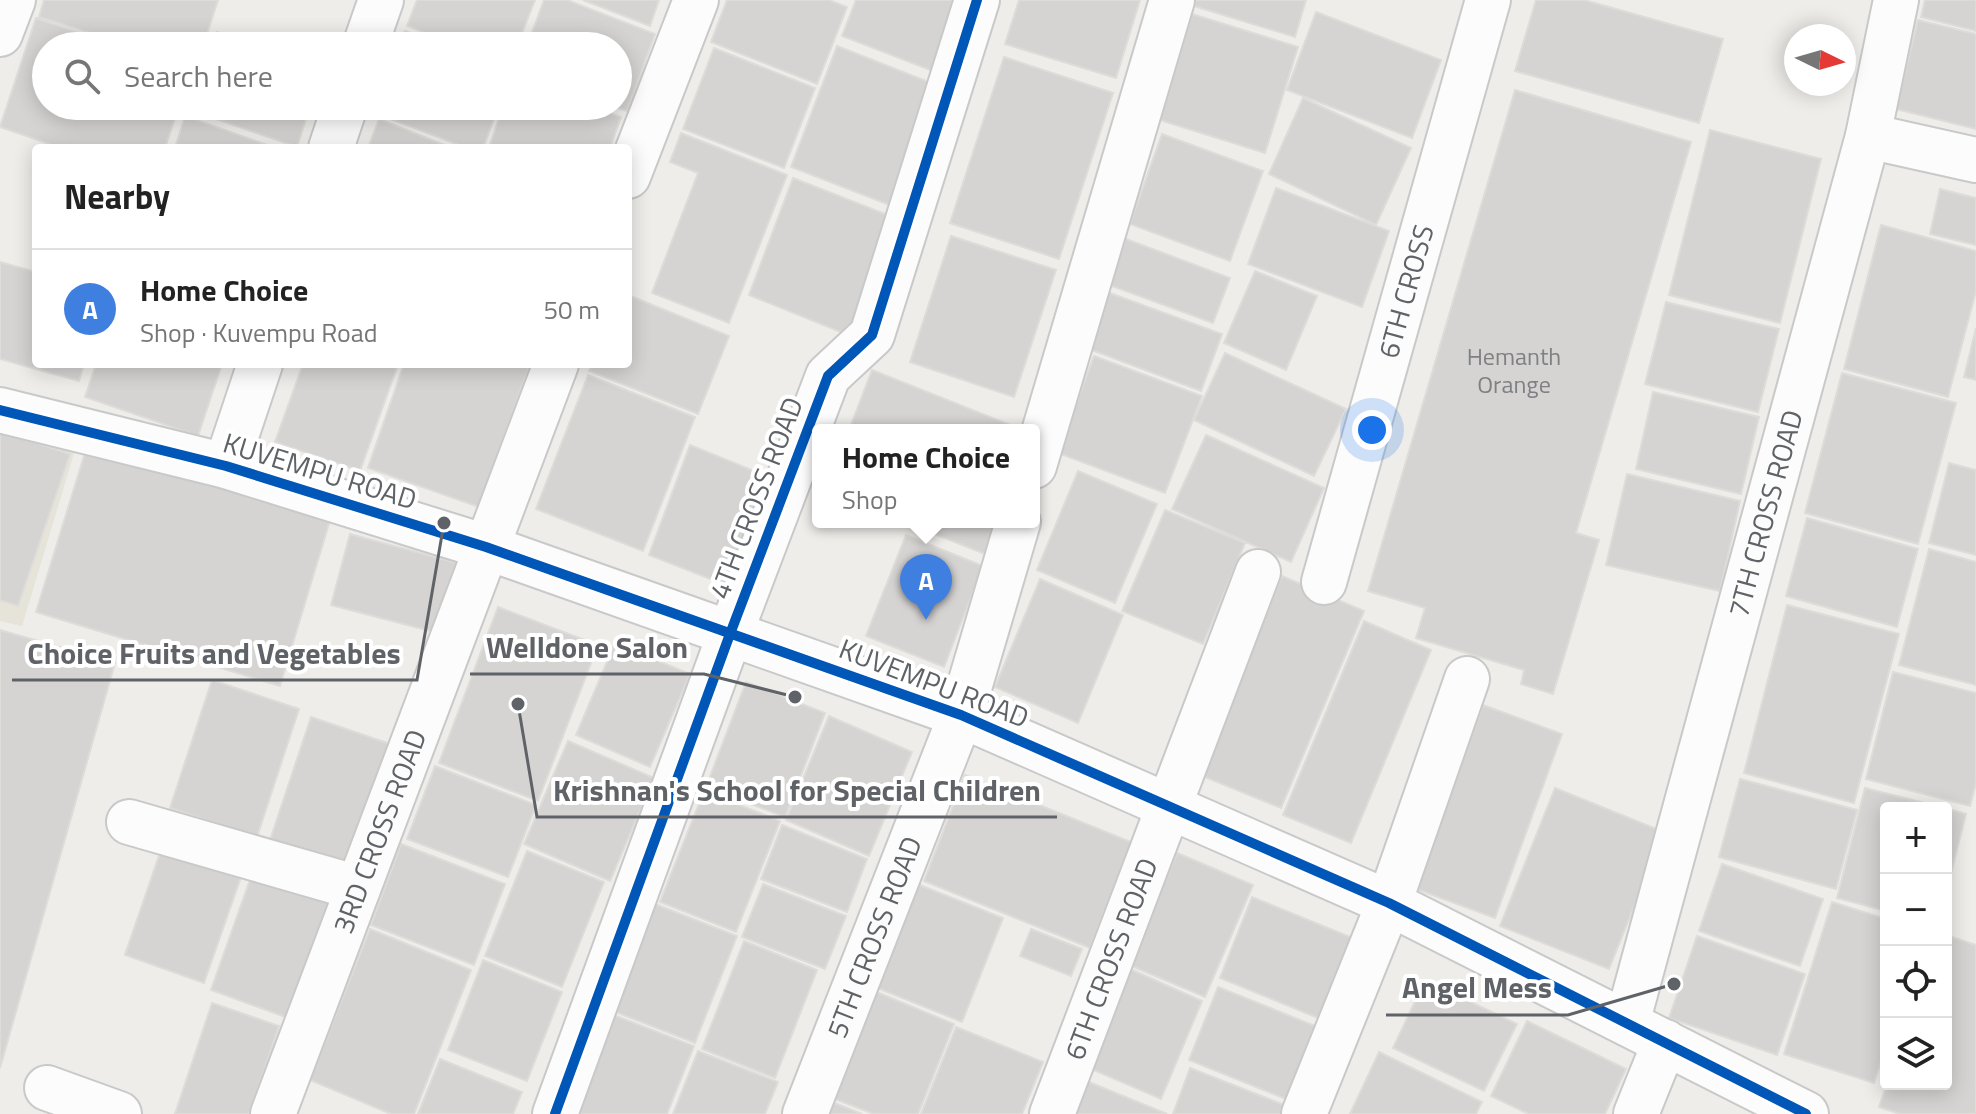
<!DOCTYPE html>
<meta charset="utf-8">
<style>
:root{--surface:#fff;--page:#f6f6f6;--text:#222;--muted:#767676;--line:#e0e0e0;--accent:#b45309}
body{margin:0;font-family:"Titillium Web",sans-serif;background:var(--page);color:var(--text)}
.controls{position:absolute;right:24px;bottom:24px;display:grid;overflow:hidden;border-radius:8px;box-shadow:0 4px 20px #0003}
.controls button{width:72px;height:72px;display:grid;place-items:center;padding:0;border:0;border-bottom:2px solid var(--line);background:var(--surface);color:var(--text);font:40px sans-serif}
.compass{position:absolute;left:1784px;top:24px;width:72px;height:72px;border-radius:50%;background:var(--surface);box-shadow:0 4px 20px #0003;rotate:95deg}
.you{position:absolute;left:1372px;top:430px;width:28px;height:28px;margin:-20px;border:6px solid #fff;border-radius:50%;background:#1a73e8;box-shadow:0 0 0 12px #1a73e833}
.badge{display:grid;place-items:center;width:52px;height:52px;border-radius:50%;background:var(--accent);color:#fff;font-size:26px;font-weight:700}
.pin{position:absolute;translate:-50% -66px;filter:drop-shadow(0 2px 4px #0008)}
.pin::after{content:'';position:absolute;top:42px;width:28px;height:24px;background:inherit;clip-path:polygon(0 0,100% 0,50% 100%)}
.popup{position:absolute;left:812px;top:424px;width:228px;height:104px;box-sizing:border-box;display:grid;place-content:center;border-radius:8px;background:var(--surface);filter:drop-shadow(0 2px 6px #0005);font-size:26px;white-space:nowrap;color:var(--muted)}
.popup b{font-size:30px;color:var(--text)}
.popup::after{content:'';position:absolute;left:50%;top:100%;margin-left:-16px;border:16px solid transparent;border-top-color:var(--surface)}
.list{margin:0;padding:0;list-style:none}
h2{display:flex;justify-content:space-between;align-items:center;height:104px;margin:0;padding:0 32px;font-size:34px}
h2 small{font-size:26px;font-weight:400;color:var(--muted)}
.list li{display:grid;grid-template-columns:52px 1fr auto;gap:24px;align-items:center;box-sizing:border-box;height:120px;padding:0 32px;border-top:2px solid var(--line)}
.list b{display:block;font-size:30px;white-space:nowrap}
.list p{margin:0;font-size:26px;white-space:nowrap;color:var(--muted)}
.list em{font-size:26px;font-style:normal;color:var(--muted)}
.icon{flex:none;width:44px;height:44px;fill:none;stroke:currentColor;stroke-width:2;stroke-linecap:round;stroke-linejoin:round}
.map{position:relative;flex:none;width:1976px;height:1114px;overflow:hidden}
.search{position:absolute;background:var(--surface);box-shadow:0 4px 20px #0003;left:32px;top:32px;width:600px;height:88px;display:flex;align-items:center;gap:20px;box-sizing:border-box;padding:0 28px;border-radius:44px;color:var(--muted);font-size:30px}
.panel{position:absolute;background:var(--surface);box-shadow:0 4px 20px #0003;left:32px;top:144px;width:600px;height:224px;border-radius:8px}
.map>svg:first-child{display:block}
.commercial{fill:#e6e3d9}
.building{fill:#d5d4d3;stroke:#dedcd9;stroke-width:2}
.lines{fill:none;stroke-linecap:round;stroke-linejoin:round}
.minor-casing{stroke:#c9c9c9;stroke-width:48}
.minor{stroke:#fcfcfc;stroke-width:44}
.cycleway-casing{stroke:#fff;stroke-width:15}
.cycleway{stroke:#0057b8;stroke-width:10}
.labels{text-anchor:middle;stroke-width:8;stroke-linejoin:round;paint-order:stroke}
.number-label{font-size:24px;fill:#7e8083}
.street-label{font-size:28px;fill:#5f6367;stroke:#fff}
.leader{fill:none;stroke:#5f6367;stroke-width:3}
.callout-dot{fill:#5f6367;stroke:#fff;stroke-width:3}
.callout-label{font-size:30px;text-anchor:middle;font-weight:bold;fill:#5f6367;stroke:#fff;stroke-width:8;stroke-linejoin:round;paint-order:stroke}
</style>
<div class="map">
<svg width="1976" height="1114" viewBox="0 0 1976 1114">
<rect width="100%" height="100%" fill="#eeedea"/>
<path class="commercial" d="M0 418 79 437 22 626 0 621Z"/>
<path class="building" d="M44 0H218L203 46H132L39 17Z
M417 0H535L517 46H460L407 26Z
M544 0H567L655 34 627 111 612 106H618V46H527Z
M583 0H659L650 26Z
M727 0H829L847 7 817 84 711 42Z
M856 0H967L938 73 842 36Z
M1019 0H1140L1116 78 1005 44Z
M1196 0H1306L1295 37 1194 6Z
M1536 0H1584L1723 39 1699 123 1515 71Z
M1925 0H1976V31L1921 17Z
M1316 12 1441 60 1412 138 1287 90Z
M1192 14 1298 47 1265 153 1160 120Z
M36 18 118 46H46V106H179L165 148H61L0 127Z
M1918 20 1976 34V129L1896 109Z
M405 31 443 46H399Z
M217 32 257 46H213Z
M837 46 939 86 892 206 791 167Z
M714 48 815 88 784 168 683 129Z
M1004 57 1113 93 1059 259 950 223Z
M1515 90 1691 142 1576 533 1599 540 1553 694 1521 684 1524 670 1416 638 1425 608 1368 591Z
M1303 98 1411 148 1376 225 1269 174Z
M192 106H310L297 147 190 110Z
M376 106H499L483 148H467L374 113Z
M503 106H590L621 117 610 148H489Z
M185 116 276 148H175Z
M379 119 452 148H368Z
M1710 130 1821 159 1780 323 1669 295Z
M681 133 787 175 729 323 652 293 698 173 670 162Z
M1162 134 1263 171 1230 261 1130 224Z
M793 178 893 217 848 335 749 295Z
M1276 188 1389 231 1362 307 1248 264Z
M1940 189 1976 198V245L1930 234Z
M1881 225 1976 251V291L1948 397 1844 369Z
M951 236 1056 270 1014 397 910 362Z
M1126 239 1230 278 1213 323 1109 285Z
M0 262 36 272V364H84L79 381 0 359Z
M1255 271 1317 296 1286 370 1224 343Z
M1107 292 1222 334 1201 391 1086 348Z
M628 295 729 336 698 414 589 371 592 364H628Z
M1666 302 1779 329 1758 412 1645 384Z
M1976 328V380L1964 377Z
M1225 353 1346 409 1314 476 1194 420Z
M1094 356 1202 396 1165 493 1058 453Z
M96 364H222L198 436 85 397Z
M303 364H398L360 471 275 442Z
M404 364H530L479 507 368 468Z
M872 370 1023 430H849Z
M1842 373 1956 403 1918 544 1805 513Z
M588 375 695 417 643 551 536 509Z
M1653 392 1759 417 1741 494 1636 469Z
M0 431 70 454 18 606 0 600Z
M1206 435 1324 488 1291 562 1172 509Z
M88 443 331 517 280 686 36 612Z
M690 445 769 477 728 586 649 555Z
M1949 463 1976 470V555L1929 543Z
M1078 471 1157 504 1115 603 1037 570Z
M1627 474 1740 501 1720 591 1606 565Z
M1165 510 1245 543 1203 644 1122 611Z
M1807 518 1918 549 1897 627 1786 596Z
M904 522H1003L990 556Z
M350 534 457 563 438 633 331 605Z
M906 535 983 566 944 667 866 636Z
M1929 549 1976 562V685L1899 665Z
M1282 576 1364 611 1281 808 1200 775Z
M1040 579 1123 615 1078 723 995 687Z
M1787 605 1899 634 1854 803 1744 773Z
M498 607 598 645 538 801 439 763Z
M1364 621 1431 650 1351 843 1283 815Z
M0 630 115 663 0 1068Z
M615 643 690 674 650 767 576 735Z
M1893 672 1976 693V783L1970 806 1866 779Z
M212 680 299 709 257 837 170 808Z
M746 682 825 713 785 817 706 787Z
M1483 705 1562 734 1495 918 1416 889Z
M829 716 912 752 869 856 786 820Z
M311 717 393 745 352 868 270 840Z
M568 741 654 778 610 881 524 844Z
M435 766 536 805 508 877 407 839Z
M965 775 1131 842 1090 948 924 881Z
M1740 779 1857 810 1836 889 1719 857Z
M1555 788 1664 832 1609 969 1500 926Z
M1865 788 1944 808H1886V911L1837 898Z
M704 791 780 821 736 932 660 902Z
M1946 808 1966 814 1946 893Z
M782 825 867 859 847 912 761 879Z
M401 844 505 884 474 965 371 925Z
M162 847 242 874 204 983 125 955Z
M527 851 604 882 562 987 485 956Z
M1177 853 1253 885 1205 997 1129 965Z
M1722 864 1823 899 1800 966 1699 931Z
M252 874 330 903 288 1018 211 990Z
M763 884 846 916 825 969 742 937Z
M917 884 1003 918 962 1022 875 987Z
M1252 897 1360 941 1328 1022 1220 978Z
M1832 902 1886 919V1045L1874 1083 1784 1054Z
M655 904 737 936 695 1043 613 1011Z
M370 929 471 970 414 1114H391L310 1080Z
M1031 929 1082 949 1071 976 1020 956Z
M1946 935 1976 945V1114H1900L1879 1107 1887 1084H1946Z
M1697 936 1805 974 1777 1055 1669 1018Z
M744 941 817 970 775 1078 702 1049Z
M483 960 562 992 527 1081 448 1050Z
M1130 969 1202 1001 1161 1099 1089 1068Z
M1425 980 1517 1024 1484 1091 1393 1048Z
M1218 987 1325 1030 1296 1103 1189 1060Z
M874 991 954 1024 918 1114H874L832 1098Z
M212 1003 279 1026 249 1114H175Z
M611 1014 694 1046 667 1114H583L572 1110Z
M1527 1021 1626 1069 1605 1114H1529L1491 1096Z
M956 1027 1043 1062 1022 1114H921Z
M698 1051 778 1082 765 1114H673Z
M1379 1052 1482 1102 1476 1114H1350Z
M440 1059 522 1092 513 1114H418Z
M1190 1068 1292 1108 1290 1114H1173Z
M1084 1080 1167 1114H1070Z
M832 1102 862 1114H827Z"/>
<g class="lines">
<g class="minor-casing">
<g id="minor">
<path d="M0 34 13 0"/>
<path d="M365 46 381 0"/>
<path d="M1868 136 1976 160"/>
<path d="M331 148 345 106"/>
<path d="M628 176 696 0"/>
<path d="M0 410 226 466 486 547 961 715 1389 903 1806 1114"/>
<path d="M226 466 260 364"/>
<path d="M1034 466 1172 0"/>
<path id="s1" d="M1324 582 1488 0"/>
<path d="M129 822 358 888"/>
<path id="s2" d="M1627 1023 1868 136 1896 0"/>
<path d="M47 1088 119 1114"/>
<path id="s3" d="M273 1114 556 364"/>
<path d="M555 1114 730 634 828 376 872 335 977 0"/>
<path id="s4" d="M805 1114 961 715 1018 522"/>
<path id="s5" d="M1052 1114 1258 572"/>
<path d="M1304 1114 1389 903 1467 679"/>
<path d="M1636 1114 1665 1042"/>
</g>
</g>
<use href="#minor" class="minor"/>
<g class="cycleway-casing">
<path id="cycleway" d="M0 410 226 466 486 547 961 715 1389 903 1806 1114
M555 1114 730 634 828 376 872 335 977 0"/>
</g>
<use href="#cycleway" class="cycleway"/>
</g>
<g class="labels">
<g class="number-label">
<text x="1514" y="365">Hemanth<tspan x="1514" dy="28">Orange</tspan></text>
</g>
<g class="street-label">
<text dy="10" stroke="none"><textPath href="#s1" startOffset="302">6TH CROSS</textPath></text>
<text transform="translate(320 471) rotate(17)" y="10">KUVEMPU ROAD</text>
<text transform="translate(756 498) rotate(-69)" y="10">4TH CROSS ROAD</text>
<text dy="10" stroke="none"><textPath href="#s2" startOffset="528">7TH CROSS ROAD</textPath></text>
<text transform="translate(934 683) rotate(21)" y="10">KUVEMPU ROAD</text>
<text dy="10" stroke="none"><textPath href="#s3" startOffset="302">3RD CROSS ROAD</textPath></text>
<text dy="10" stroke="none"><textPath href="#s4" startOffset="190">5TH CROSS ROAD</textPath></text>
<text dy="10" stroke="none"><textPath href="#s5" startOffset="166">6TH CROSS ROAD</textPath></text>
</g>
</g>
<path class="leader" d="M795 697L704 674H470M444 523L417 680H12M518 704L537 817H1057M1674 984L1568 1015H1386"/>
<g class="callout-dot">
<circle cx="795" cy="697" r="8"/>
<circle cx="444" cy="523" r="8"/>
<circle cx="518" cy="704" r="8"/>
<circle cx="1674" cy="984" r="8"/>
</g>
<g class="callout-label">
<text x="587" y="658">Welldone Salon</text>
<text x="214" y="664">Choice Fruits and Vegetables</text>
<text x="797" y="801">Krishnan's School for Special Children</text>
<text x="1477" y="998">Angel Mess</text>
</g>
</svg>
<div class="controls">
<button>+</button>
<button>−</button>
<button><svg class="icon" aria-label="locate" viewBox="0 0 24 24"><circle cx="12" cy="12" r="6"/><path d="M12 2v4M12 18v4M2 12h4M18 12h4"/></svg></button>
<button><svg class="icon" aria-label="layers" viewBox="0 0 24 24"><path d="M12 4l9 5-9 5-9-5zM3 14l9 5 9-5"/></svg></button>
</div>
<svg class="compass" viewBox="-18 -18 36 36"><path d="M0-13l5 13h-10z" fill="#e53935"/><path d="M0 13l5-13h-10z" fill="#767676"/></svg>
<div class="you"></div>
<div class="pin badge" style="left:926px;top:620px;background:#3f7fe0">A</div>
<div class="popup"><b>Home Choice</b>Shop</div>
<div class="search"><svg class="icon" aria-label="search" viewBox="0 0 24 24"><circle cx="10" cy="10" r="6"/><path d="M15 15l6 6"/></svg>Search here</div>
<section class="panel">
<h2>Nearby<small></small></h2>
<ul class="list">
<li><span class="badge" style="background:#3f7fe0">A</span><div><b>Home Choice</b><p>Shop · Kuvempu Road</p></div><em>50 m</em></li>
</ul>
</section>
</div>
